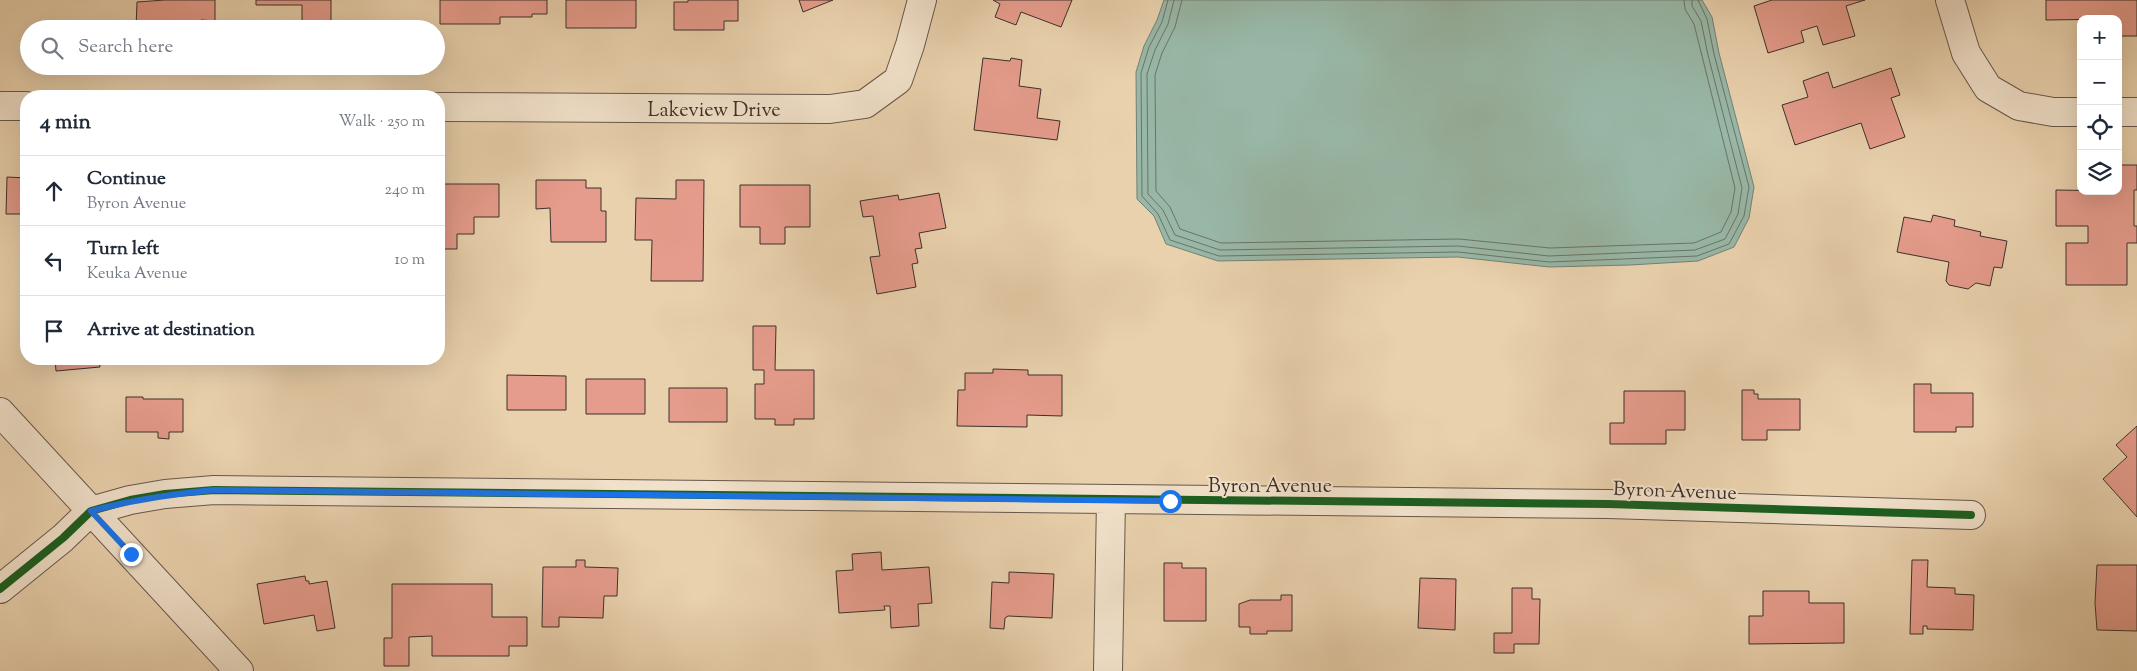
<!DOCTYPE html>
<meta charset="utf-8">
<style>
:root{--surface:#fff;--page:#f2f2f3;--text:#1f2937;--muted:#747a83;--line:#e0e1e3}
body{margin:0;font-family:"Sorts Mill Goudy",serif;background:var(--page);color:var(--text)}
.controls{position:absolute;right:15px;top:15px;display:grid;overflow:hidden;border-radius:10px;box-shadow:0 5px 20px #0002}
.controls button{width:45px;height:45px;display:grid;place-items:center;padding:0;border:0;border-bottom:1px solid var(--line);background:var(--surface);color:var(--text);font:25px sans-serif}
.stop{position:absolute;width:15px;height:15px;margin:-11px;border:4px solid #1a73e8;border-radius:50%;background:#fff}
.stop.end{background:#1a73e8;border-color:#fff;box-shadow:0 1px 5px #0008}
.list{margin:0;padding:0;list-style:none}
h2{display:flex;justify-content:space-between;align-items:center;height:65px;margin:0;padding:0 20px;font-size:21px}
h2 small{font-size:16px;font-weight:400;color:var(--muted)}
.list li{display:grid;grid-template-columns:32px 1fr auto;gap:15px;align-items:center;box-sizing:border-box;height:70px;padding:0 20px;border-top:1px solid var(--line)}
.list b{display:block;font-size:19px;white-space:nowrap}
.list p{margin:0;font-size:16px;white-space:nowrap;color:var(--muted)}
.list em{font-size:16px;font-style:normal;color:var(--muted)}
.icon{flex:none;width:28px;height:28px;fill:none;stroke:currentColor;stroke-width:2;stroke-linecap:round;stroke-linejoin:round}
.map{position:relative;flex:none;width:2137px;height:671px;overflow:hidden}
.search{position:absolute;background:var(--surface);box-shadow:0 5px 20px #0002;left:20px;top:20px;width:425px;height:55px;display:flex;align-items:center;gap:12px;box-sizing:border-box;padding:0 18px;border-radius:28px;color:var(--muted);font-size:19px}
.panel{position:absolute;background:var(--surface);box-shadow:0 5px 20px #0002;left:20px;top:90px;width:425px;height:275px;border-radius:20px}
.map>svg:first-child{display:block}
.water{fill:#98b7a6;stroke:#738175}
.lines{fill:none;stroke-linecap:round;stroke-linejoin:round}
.shore{stroke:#6a7468;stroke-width:1}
.building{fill:#e69c8c;stroke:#3c302b}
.minor-casing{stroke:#67584c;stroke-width:30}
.minor{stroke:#f1e1ca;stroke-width:28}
.cycleway-casing{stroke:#f1e1ca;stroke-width:11}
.cycleway{stroke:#1b5e20;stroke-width:8}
.route{stroke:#1a73e8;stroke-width:6}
.labels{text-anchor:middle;stroke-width:4;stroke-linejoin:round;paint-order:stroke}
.street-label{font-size:20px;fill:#3c302b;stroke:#f1e1ca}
</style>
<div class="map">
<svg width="2137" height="671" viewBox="0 0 2137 671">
<rect width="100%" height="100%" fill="#e9d1ad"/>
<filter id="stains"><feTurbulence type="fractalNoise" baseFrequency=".004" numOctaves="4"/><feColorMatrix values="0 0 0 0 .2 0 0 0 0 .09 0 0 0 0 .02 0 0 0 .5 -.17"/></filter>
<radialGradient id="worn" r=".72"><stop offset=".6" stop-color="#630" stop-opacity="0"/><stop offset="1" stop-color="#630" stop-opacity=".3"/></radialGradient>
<path class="water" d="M1164 0H1702L1712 17 1719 53 1754 187 1749 218 1734 247 1698 261 1630 265 1549 267 1458 257 1218 261 1166 244 1154 216 1137 199 1136 72 1144 46 1157 20Z"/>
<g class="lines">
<path class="shore" d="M1168 0 1162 22 1149 47 1141 73 1142 196 1158 214 1170 240 1219 256 1458 252 1549 262 1697 256 1729 244 1744 216 1749 187 1714 54 1707 19 1698 0
M1174 0 1168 24 1155 50 1147 74 1148 194 1163 210 1175 235 1220 250 1458 246 1549 256 1695 250 1725 239 1738 214 1742 188 1708 55 1701 21 1692 6V0
M1182 0 1175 27 1162 53 1155 75 1156 191 1170 207 1180 229 1221 243 1459 239 1550 248 1694 243 1721 232 1731 212 1735 188 1694 24 1685 9 1684 0"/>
</g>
<path class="building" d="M165 0H215V21L201 20V29L136 28 137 2Z
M256 0H331V29H302V5H256Z
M440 0H547V14H532V17H500V24H440Z
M566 0H636V28H566Z
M688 0H738V21H724V30H674V2H688Z
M799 0H833L803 12Z
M993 0H1072L1061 27 1021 12 1016 25 995 17 1000 4Z
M1772 0H1865L1846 6 1855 36 1823 45 1817 26 1801 31 1804 42 1768 53 1754 6Z
M2046 0H2137V36H2118V19L2046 20Z
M983 58 1010 61 1011 58 1022 60 1019 86 1041 89 1037 118 1060 121 1057 140 974 130Z
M1891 68 1900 95 1891 98 1905 137 1870 149 1861 123 1795 145 1782 105 1808 97 1803 81 1828 72 1833 88Z
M2118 165H2137V190H2134V226H2137V243H2127V285H2066V243H2088V226H2056V190L2118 191Z
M7 177 26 178V214H6Z
M536 180H586V188H601V211H606V242H551L550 208 536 209Z
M676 180H704L703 281H651L652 240H635L636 198 676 199Z
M439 184H499V217H474V234H457V249H443V217H439Z
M740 185H810V227H785V244H760V227H740Z
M939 193 946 228 919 233 922 248 915 249 918 263 912 264 916 287 877 294 870 257 880 256 873 216 863 217 860 201 898 195 899 200Z
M1933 215 1955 220 1954 226 1981 232 1980 236 2007 241 2002 268 1994 267 1990 286 1976 283 1968 289 1949 285 1946 281 1949 262 1897 252 1904 217 1931 222Z
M753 326H776L775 370H814V419H794V425H775V419H755V384H764V370H753Z
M55 359H99L100 367 56 371Z
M993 369 1028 370V375H1062V416L1027 415V427L957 426 958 390H965V373H993Z
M507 375 566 376V410H507Z
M586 379H645V414H586Z
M1914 384H1931V393H1973V427H1956V432H1914Z
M669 388H727V422H669Z
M1742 390H1754V394H1758V399H1800V430H1767V440H1742Z
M1624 391H1685V430H1666V444H1610V423H1624Z
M126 397H143V399H183V432H169V439L158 438V432H126Z
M2137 426V517L2103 479 2127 457 2116 445Z
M881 552 882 570 929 567 932 603 918 604 919 626 891 628 890 606H884L885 610 839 613 836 571 853 570 852 554Z
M576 560H585V567L618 568 617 596H604L603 618 559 617V627H542L543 567H576Z
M1912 560H1928L1927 587 1955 588V594L1974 595 1973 630 1927 629V626H1923V634H1910Z
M1164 563H1182V568H1206V621H1164Z
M2097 565H2137V631L2097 630 2095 603Z
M1009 572 1054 574 1052 618 1008 616 1005 618 1004 629 990 628 992 582 1009 583Z
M305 576 306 581H309V584L327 581 335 628 317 631 314 615 264 624 257 584Z
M1420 578 1456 579 1455 630 1418 628Z
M392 584H492V617H527V646H509V656H432V636L409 637V666H384V638H392Z
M1512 588H1532V599H1540L1539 644H1514V653H1494V633H1512Z
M1763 591H1809V603H1844V643L1749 644V616H1763Z
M1281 595H1292V631H1267V634H1250V627H1239V604L1250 600H1281Z"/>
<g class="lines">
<g class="minor-casing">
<path id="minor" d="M1950 0 1966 53 1988 88 2019 106 2053 112H2081
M0 106H26
M439 107 830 109 865 104 898 80 910 45 922 0
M2118 112H2137
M0 412 239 671
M0 589 63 538 91 511 130 500 165 494 214 490 1608 504 1971 515
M1108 671 1111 500"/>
</g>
<use href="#minor" class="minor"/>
<g class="cycleway-casing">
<path id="cycleway" d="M0 589 63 538 91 511 130 500 165 494 214 490 1608 504 1971 515"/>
</g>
<use href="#cycleway" class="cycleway"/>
</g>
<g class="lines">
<path class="route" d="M131 554 91 511C132 500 172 494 214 490L1170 501"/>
</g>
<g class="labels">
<g class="street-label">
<text x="714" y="116">Lakeview Drive</text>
<text x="1270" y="492">Byron Avenue</text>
<text transform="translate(1675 490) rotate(2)" y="7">Byron Avenue</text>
</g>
</g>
<rect width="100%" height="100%" filter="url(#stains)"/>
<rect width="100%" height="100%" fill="url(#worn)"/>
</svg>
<div class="controls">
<button>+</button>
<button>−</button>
<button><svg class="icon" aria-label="locate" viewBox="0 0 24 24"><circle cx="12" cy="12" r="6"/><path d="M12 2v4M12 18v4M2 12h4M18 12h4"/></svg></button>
<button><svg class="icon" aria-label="layers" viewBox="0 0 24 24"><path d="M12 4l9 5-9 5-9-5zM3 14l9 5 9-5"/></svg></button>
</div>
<div class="stop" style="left:1170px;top:501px"></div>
<div class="stop end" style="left:131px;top:554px"></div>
<div class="search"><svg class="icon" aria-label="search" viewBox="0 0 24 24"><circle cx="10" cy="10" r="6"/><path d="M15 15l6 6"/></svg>Search here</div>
<section class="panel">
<h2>4 min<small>Walk · 250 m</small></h2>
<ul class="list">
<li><svg class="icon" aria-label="ahead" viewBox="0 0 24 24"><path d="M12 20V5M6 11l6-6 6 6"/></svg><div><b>Continue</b><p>Byron Avenue</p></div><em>240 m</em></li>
<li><svg class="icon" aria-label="left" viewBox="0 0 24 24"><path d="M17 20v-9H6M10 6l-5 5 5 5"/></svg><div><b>Turn left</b><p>Keuka Avenue</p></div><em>10 m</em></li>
<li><svg class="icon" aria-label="arrive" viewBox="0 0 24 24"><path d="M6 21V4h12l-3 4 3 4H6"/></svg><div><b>Arrive at destination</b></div></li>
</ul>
</section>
</div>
